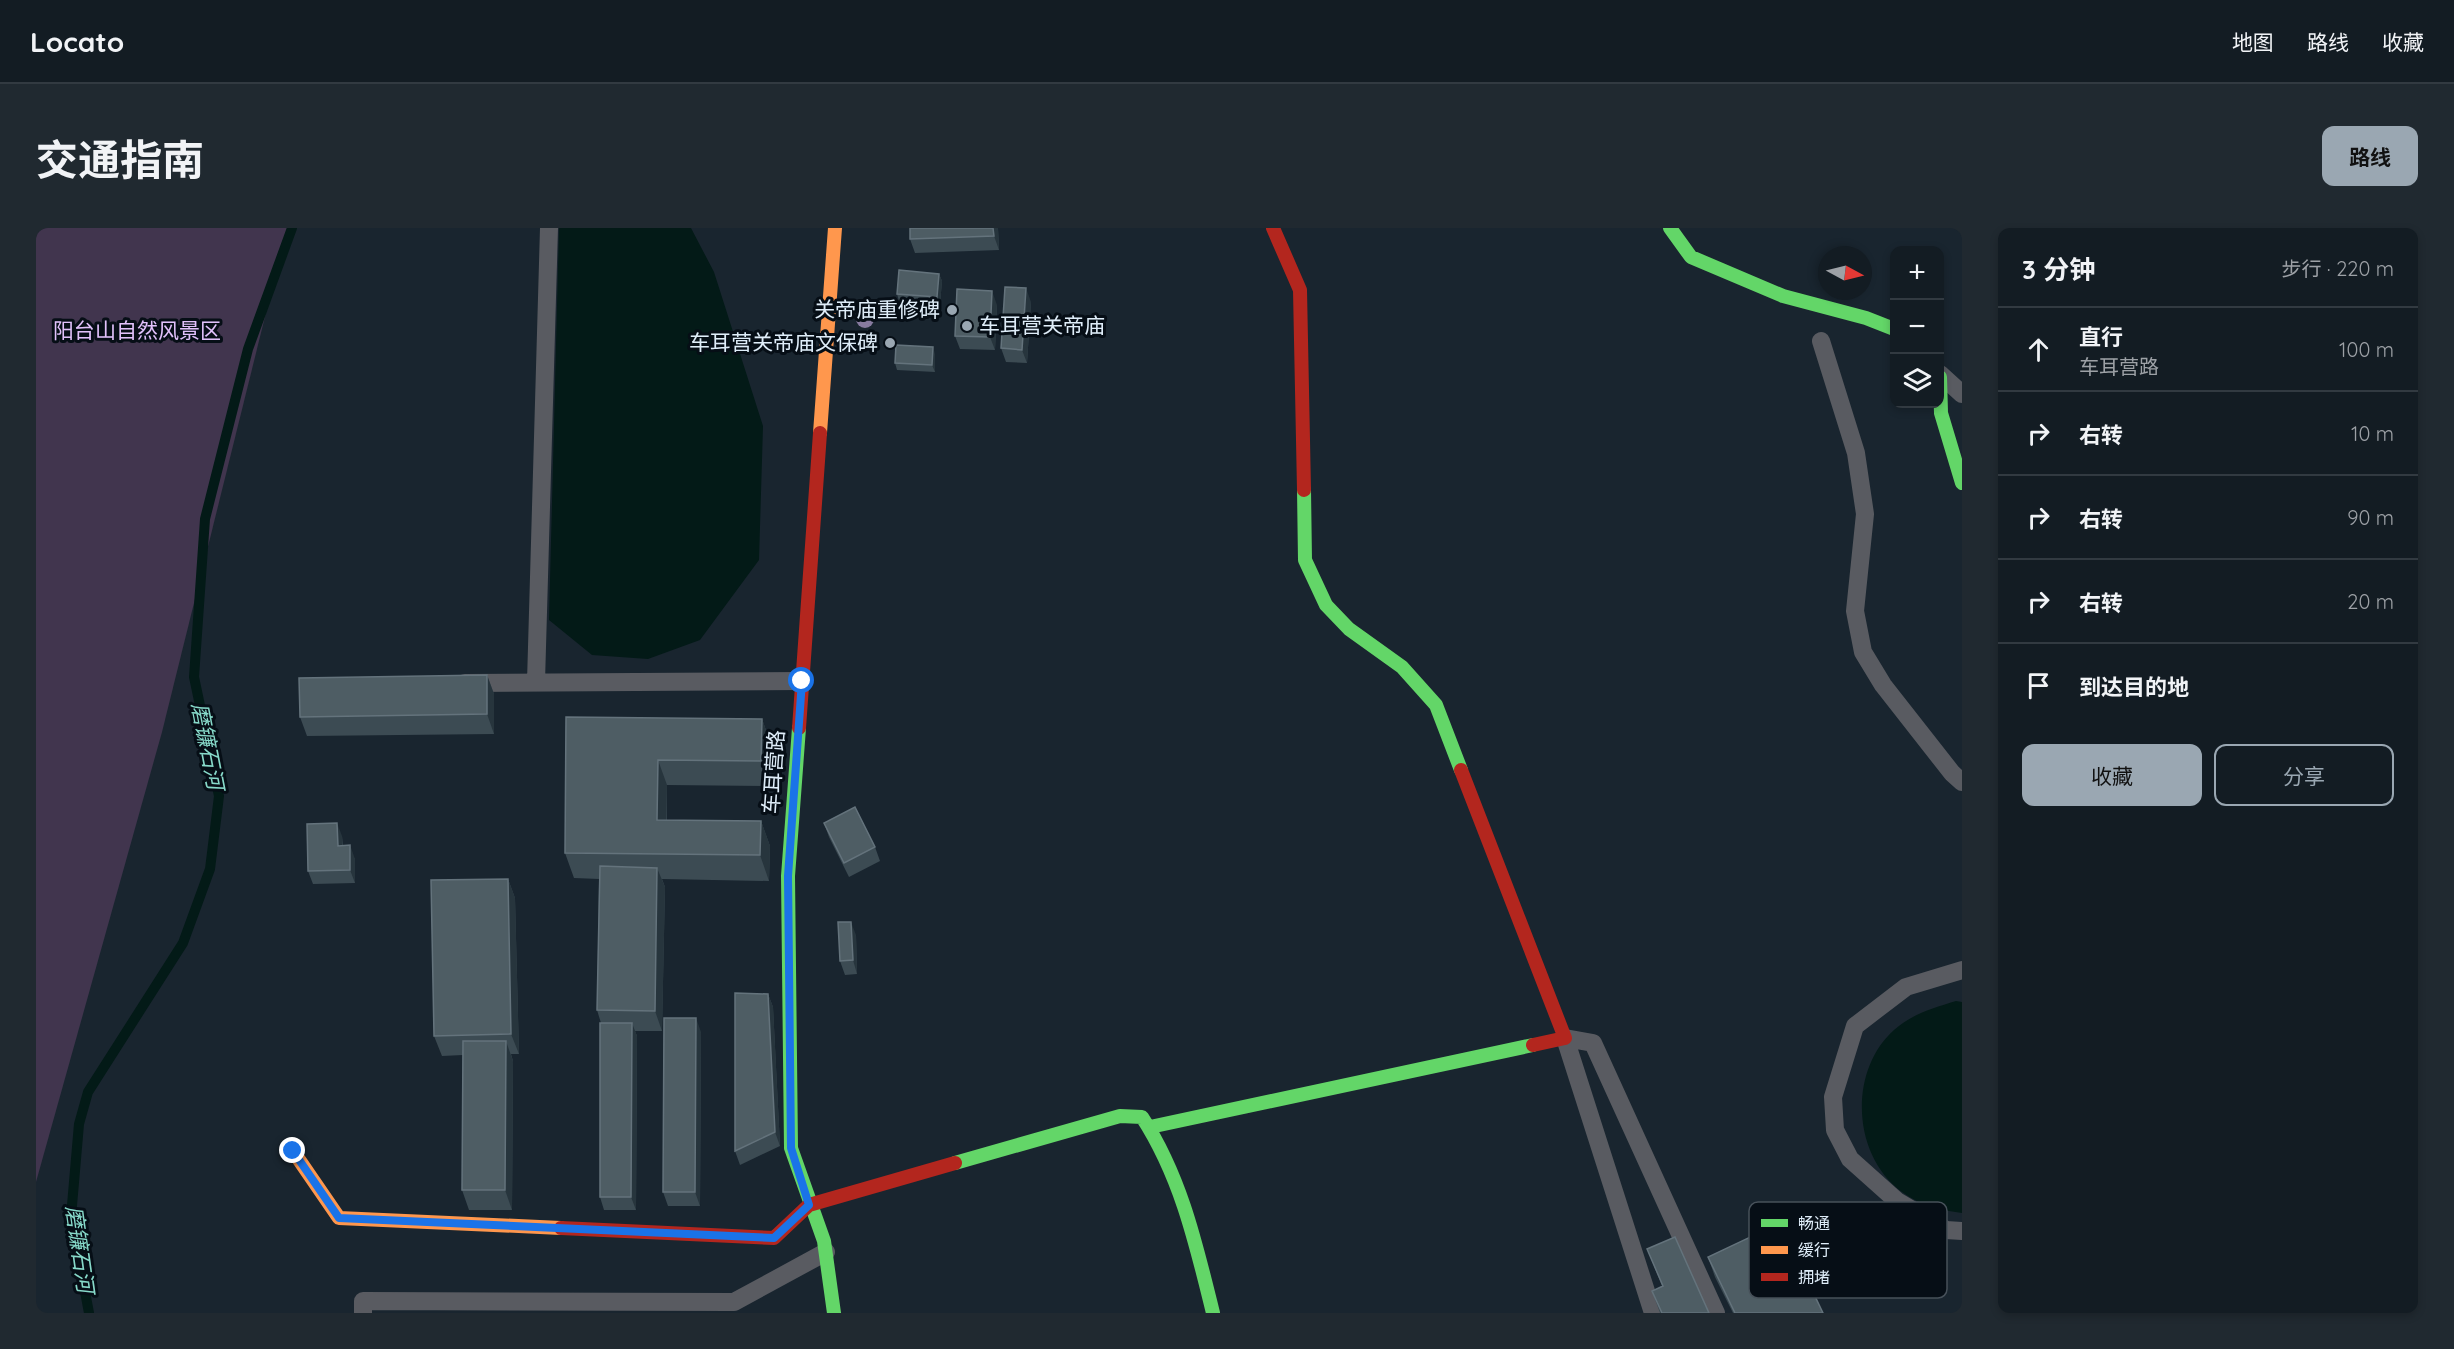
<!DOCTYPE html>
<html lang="zh">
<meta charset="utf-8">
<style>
:root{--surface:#131c23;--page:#202930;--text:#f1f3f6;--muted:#9da1a6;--line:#323a41;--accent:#9aa7b2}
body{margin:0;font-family:Quicksand,"Noto Sans SC",sans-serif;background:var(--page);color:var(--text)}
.controls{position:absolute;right:18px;top:18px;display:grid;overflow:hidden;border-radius:12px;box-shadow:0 3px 9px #0003}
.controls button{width:54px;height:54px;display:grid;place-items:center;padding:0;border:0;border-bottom:2px solid var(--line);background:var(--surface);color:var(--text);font:30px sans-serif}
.compass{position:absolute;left:1782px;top:18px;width:54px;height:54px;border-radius:50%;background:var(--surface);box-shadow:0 3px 9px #0003;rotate:97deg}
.stop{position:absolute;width:18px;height:18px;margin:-14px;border:4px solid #1a73e8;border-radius:50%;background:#fff}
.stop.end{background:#1a73e8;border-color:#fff;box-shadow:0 2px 6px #0008}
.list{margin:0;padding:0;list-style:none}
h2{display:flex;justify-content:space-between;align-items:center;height:78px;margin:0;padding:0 24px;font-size:26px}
h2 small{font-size:20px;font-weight:400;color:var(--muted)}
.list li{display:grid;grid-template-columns:39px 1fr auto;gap:18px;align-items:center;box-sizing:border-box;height:84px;padding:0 24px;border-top:2px solid var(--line)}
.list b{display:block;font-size:22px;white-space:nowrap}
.list p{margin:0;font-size:20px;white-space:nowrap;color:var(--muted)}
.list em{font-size:20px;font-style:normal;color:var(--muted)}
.actions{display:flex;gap:12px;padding:18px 24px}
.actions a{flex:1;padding:14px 0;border:2px solid var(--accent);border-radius:12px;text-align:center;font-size:21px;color:var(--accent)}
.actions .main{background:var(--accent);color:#111}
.icon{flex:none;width:33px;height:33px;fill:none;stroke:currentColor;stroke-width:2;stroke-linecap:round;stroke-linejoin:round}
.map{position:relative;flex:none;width:1926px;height:1085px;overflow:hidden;border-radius:12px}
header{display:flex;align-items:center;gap:36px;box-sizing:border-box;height:84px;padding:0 30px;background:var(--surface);border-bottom:2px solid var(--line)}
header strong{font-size:28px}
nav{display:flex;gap:33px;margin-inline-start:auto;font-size:21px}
.intro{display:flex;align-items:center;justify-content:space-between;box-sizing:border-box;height:144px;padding:0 36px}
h1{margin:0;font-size:42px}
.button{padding:15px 27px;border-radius:12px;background:var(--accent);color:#111;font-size:21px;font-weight:700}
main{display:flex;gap:36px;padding:0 36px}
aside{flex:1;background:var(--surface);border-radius:12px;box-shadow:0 3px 9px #0003}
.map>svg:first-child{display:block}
.green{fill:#41354e}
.water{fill:#031a17}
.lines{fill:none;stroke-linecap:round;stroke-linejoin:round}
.stream{stroke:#031a17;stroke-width:10}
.lane{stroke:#595b61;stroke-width:18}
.fast{stroke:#63d668;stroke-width:14}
.slow{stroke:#ff974d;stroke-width:14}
.jam{stroke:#b3261e;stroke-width:14}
.tree{fill:#877b9f}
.wall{fill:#3c4b53}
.shaded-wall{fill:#27353d}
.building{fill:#4e5d64;stroke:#64737c;stroke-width:1.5}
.route{stroke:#1a73e8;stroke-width:8}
.poi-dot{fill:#9aa7b2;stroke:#060e16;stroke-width:2}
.labels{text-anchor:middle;stroke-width:6;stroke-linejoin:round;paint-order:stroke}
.poi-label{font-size:21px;fill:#dfedf9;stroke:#060e16;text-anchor:end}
.park-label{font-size:21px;fill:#e1c1fb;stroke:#060e16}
.street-label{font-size:21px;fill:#dfedf9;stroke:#060e16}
.water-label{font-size:22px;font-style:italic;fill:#87daca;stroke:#060e16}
.key{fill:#060e16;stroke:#47515a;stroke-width:1.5}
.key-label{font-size:16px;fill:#dfedf9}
</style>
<header>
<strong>Locato</strong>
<nav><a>地图</a><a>路线</a><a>收藏</a></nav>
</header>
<div class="intro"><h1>交通指南</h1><a class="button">路线</a></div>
<main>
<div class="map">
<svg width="1926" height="1085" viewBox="0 0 1926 1085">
<rect width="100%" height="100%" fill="#19252f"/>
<path class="green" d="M0 0H251L126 504 0 954Z"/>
<path class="water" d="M523 0H655L678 44 727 198 723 332 664 412 612 431 556 427 513 392Z
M1920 773 1926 774V985C1904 982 1885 978 1866 964 1816 928 1812 843 1858 802 1876 786 1897 780 1920 773Z"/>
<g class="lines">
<path class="stream" d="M53 1085 35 989 43 896 52 864 147 715 174 641 183 568 158 449 169 291 212 121 256 0"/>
<path class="lane" d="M1785 113 1820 225 1829 286 1819 383 1827 424 1847 457 1916 545 1926 554
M1904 146 1926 166
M500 454 513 0
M429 455 766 453
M1926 742 1870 759 1819 798 1797 869 1799 902 1814 931 1861 973 1910 1002 1926 1003
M327 1085V1073L698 1074 790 1024
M1617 1085 1529 810 1557 815 1680 1085"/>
<path class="fast" d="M1634 0 1655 29 1747 68 1830 90 1858 101
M1904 149 1905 185 1926 255
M1268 262 1269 332 1290 377 1313 401 1366 439 1400 477 1425 542
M763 500 752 648 755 920 788 1013 798 1085
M1114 899 1497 817
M919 935 1084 888 1106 889C1145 949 1160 1016 1177 1085"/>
<path class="slow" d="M784 205 799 0
M257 923 303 990 525 1000"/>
<path class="jam" d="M1237 0 1264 62 1268 262
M763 500 784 205
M1425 542 1529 810 1497 817
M525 1000 738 1010 773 977 919 935"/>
</g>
<circle class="tree" cx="829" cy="91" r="9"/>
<path class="wall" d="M962 0 963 22 879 25 874 11Z
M903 46 906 53 904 76 863 73 861 66Z
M995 74 991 135 970 134 965 120Z
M961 77 959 122 924 121 919 108Z
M899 126V144L861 142 859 135Z
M451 447 458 466V506L271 508 264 489Z
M530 489 726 491 735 516 734 558 631 557V592L725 593 734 618 733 653 626 651 629 659 626 803H599L601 808 600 982H568L564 969 565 795 561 782 563 651 538 650 529 625Z
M788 595 839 619 844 633 813 649 793 609Z
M306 608 307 618 319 631V655L277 656 272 643Z
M472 651 479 670 483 826H475L477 833 476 982H433L426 962 427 827 406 828 398 808Z
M820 707 821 746 809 747 804 733Z
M732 766 737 779 744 918 704 937 699 923Z
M665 804 664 978H632L627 964Z
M1611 1021 1673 1085H1624L1616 1063 1626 1058Z
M1672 1029 1787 1085H1697L1679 1049Z"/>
<path class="shaded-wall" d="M957 0H962L963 22 958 8Z
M903 46 906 53 904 76 901 69Z
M990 60 995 74 991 135 986 122Z
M956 63 961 77 959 122 954 109Z
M897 119 899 126V144L896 137Z
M451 447 458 466V506L451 486Z
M726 491 735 516 734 558 725 533Z
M622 532 631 557 630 617 621 592Z
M725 593 734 618 733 653 724 627Z
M301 595 306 608 307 631 302 618Z
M314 617 319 631V655L314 642Z
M621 640 629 659 626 803 619 783Z
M472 651 479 670 483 826 475 806Z
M815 694 820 707 821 746 817 732Z
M732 766 737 779 744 918 739 904Z
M660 790 665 804 664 978 659 964Z
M596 795 601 808 600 982 595 969Z
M470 813 477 833 476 982 469 962Z"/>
<path class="building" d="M874 0H957L958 8 874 11Z
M863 42 903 46 901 69 861 66Z
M969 59 990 60 986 122 965 120Z
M921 61 956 63 954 109 919 108Z
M860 117 897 119 896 137 859 135Z
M451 447V486L264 489 263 450Z
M530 489 726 491 725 533 622 532 621 592 725 593 724 627 529 625Z
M819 579 839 619 808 635 788 595Z
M301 595 302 618 314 617V642L272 643 271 596Z
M564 638 621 640 619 783 561 782Z
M472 651 475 806 398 808 395 652Z
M802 694H815L817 732 804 733Z
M699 765 732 766 739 904 699 923Z
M628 790H660L659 964H627Z
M564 795H596L595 969H564Z
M427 813H470L469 962H426Z
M1744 995 1787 1085H1699L1672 1029Z
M1639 1009 1673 1085H1626L1616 1063 1627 1058 1611 1021Z"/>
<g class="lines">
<path class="route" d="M257 923 303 990 738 1010 773 977 755 920 752 648 766 453"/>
</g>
<g class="poi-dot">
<circle cx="916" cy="82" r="6"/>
<circle cx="931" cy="98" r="6"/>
<circle cx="854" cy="115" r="6"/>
</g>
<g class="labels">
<g class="poi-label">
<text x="904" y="89">关帝庙重修碑</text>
<text x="943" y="105" text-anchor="start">车耳营关帝庙</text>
<text x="842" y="122">车耳营关帝庙文保碑</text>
</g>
<g class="park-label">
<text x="101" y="110">阳台山自然风景区</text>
</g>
<g class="street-label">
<text transform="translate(738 544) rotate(-86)" y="7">车耳营路</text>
</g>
<g class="water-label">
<text transform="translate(172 518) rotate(79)" y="8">磨镰石河</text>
<text transform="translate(44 1021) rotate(82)" y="8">磨镰石河</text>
</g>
</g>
<rect x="1713" y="974" width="198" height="96" rx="9" class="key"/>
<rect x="1725" y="991" width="27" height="8" fill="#63d668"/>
<rect x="1725" y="1018" width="27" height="8" fill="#ff974d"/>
<rect x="1725" y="1045" width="27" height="8" fill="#b3261e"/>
<g class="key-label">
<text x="1762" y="1001">畅通</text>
<text x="1762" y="1028">缓行</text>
<text x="1762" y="1055">拥堵</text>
</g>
</svg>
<div class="controls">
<button>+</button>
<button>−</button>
<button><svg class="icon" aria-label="layers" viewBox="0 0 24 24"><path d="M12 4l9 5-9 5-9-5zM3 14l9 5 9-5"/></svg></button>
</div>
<svg class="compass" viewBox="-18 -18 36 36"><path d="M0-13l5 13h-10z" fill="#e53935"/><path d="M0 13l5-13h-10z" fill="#9da1a6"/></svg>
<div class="stop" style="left:766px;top:453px"></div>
<div class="stop end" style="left:257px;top:923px"></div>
</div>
<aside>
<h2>3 分钟<small>步行 · 220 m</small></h2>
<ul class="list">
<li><svg class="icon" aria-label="ahead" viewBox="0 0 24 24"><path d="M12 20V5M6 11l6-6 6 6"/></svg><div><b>直行</b><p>车耳营路</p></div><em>100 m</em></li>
<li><svg class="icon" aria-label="right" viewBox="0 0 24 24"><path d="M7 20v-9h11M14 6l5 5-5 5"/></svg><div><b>右转</b></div><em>10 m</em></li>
<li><svg class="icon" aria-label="right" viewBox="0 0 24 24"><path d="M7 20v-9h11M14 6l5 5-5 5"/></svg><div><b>右转</b></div><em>90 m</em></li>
<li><svg class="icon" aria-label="right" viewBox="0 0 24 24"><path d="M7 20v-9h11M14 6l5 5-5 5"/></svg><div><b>右转</b></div><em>20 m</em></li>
<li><svg class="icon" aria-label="arrive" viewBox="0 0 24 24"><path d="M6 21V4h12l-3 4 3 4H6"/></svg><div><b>到达目的地</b></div></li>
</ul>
<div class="actions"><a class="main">收藏</a><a>分享</a></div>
</aside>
</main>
